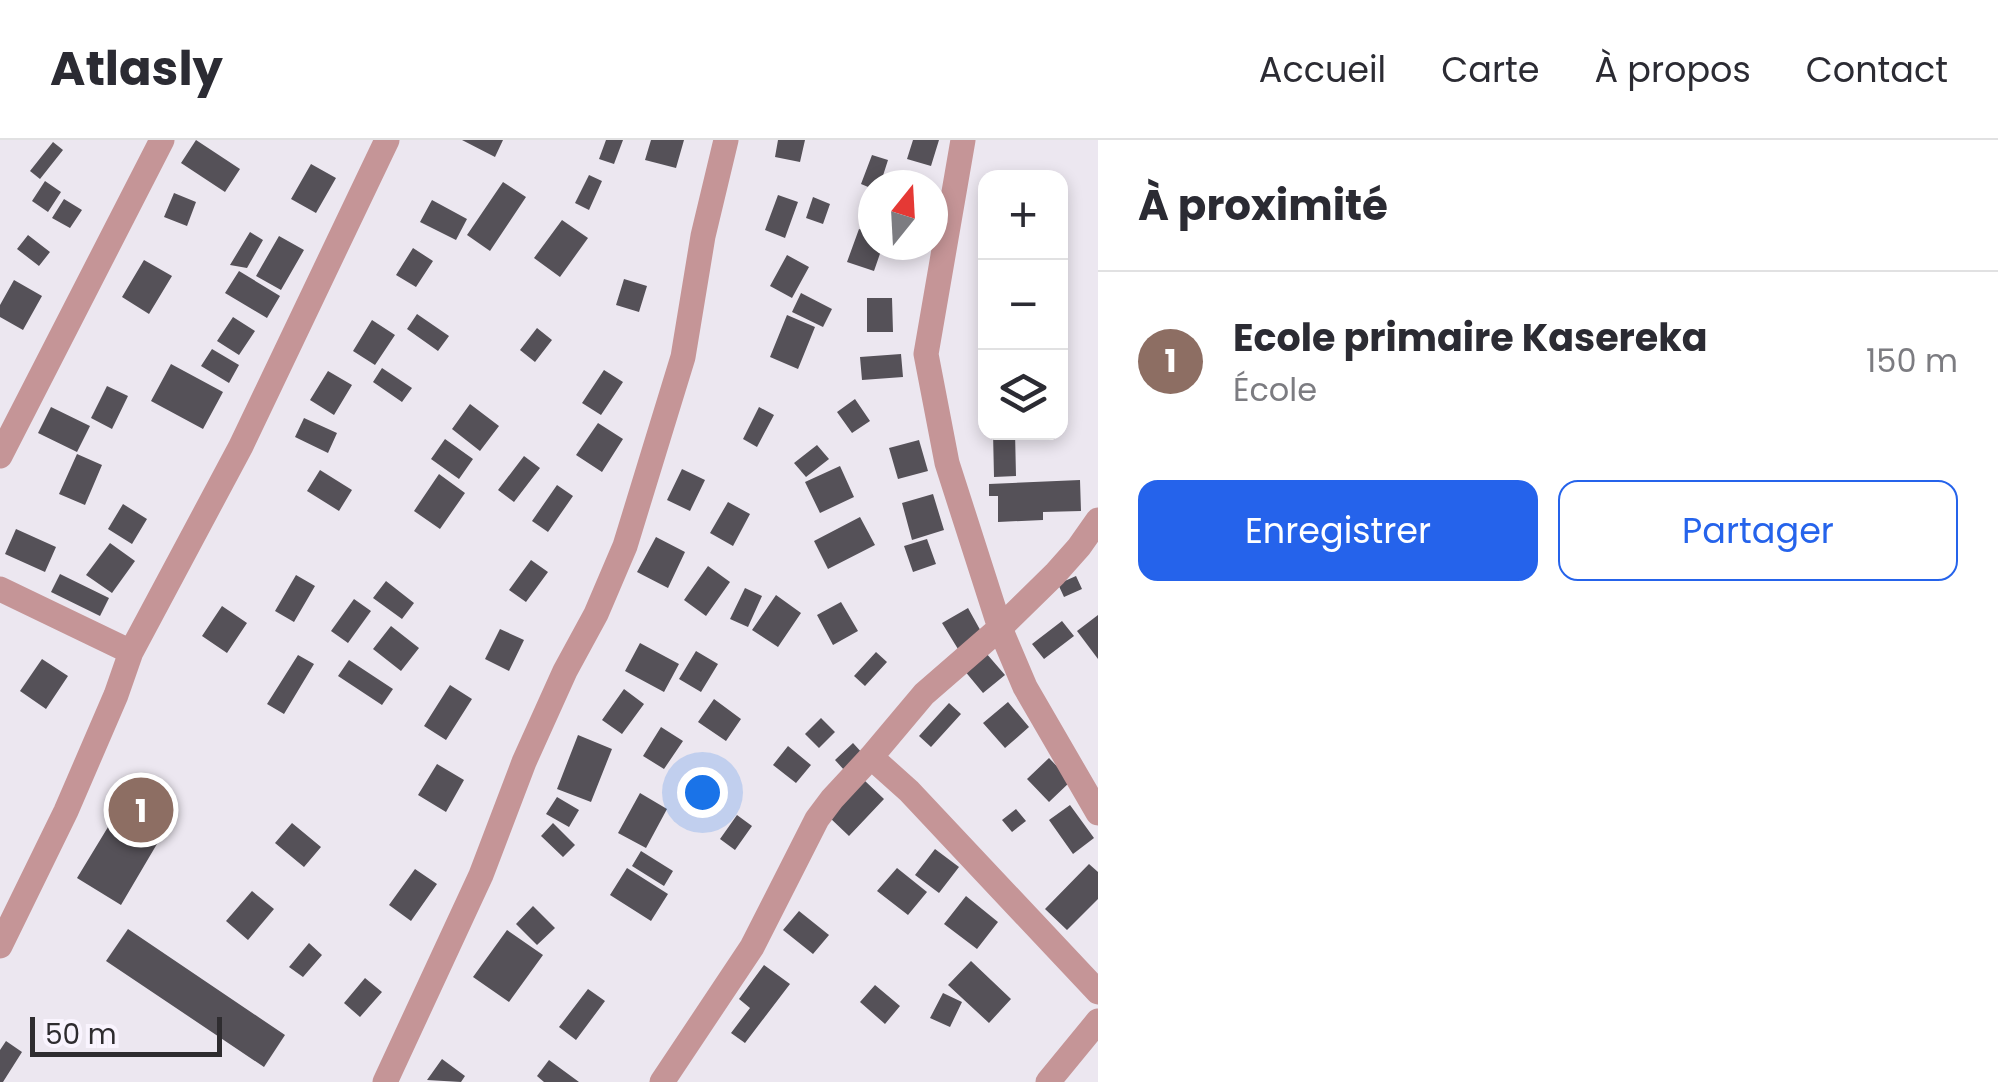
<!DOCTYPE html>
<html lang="fr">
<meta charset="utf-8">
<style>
:root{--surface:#fff;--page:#f2f2f3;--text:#2b2b33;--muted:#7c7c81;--line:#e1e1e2;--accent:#2563eb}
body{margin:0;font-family:Poppins,sans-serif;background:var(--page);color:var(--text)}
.controls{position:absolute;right:30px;top:30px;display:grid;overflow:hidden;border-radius:20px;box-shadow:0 5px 15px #0003}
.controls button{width:90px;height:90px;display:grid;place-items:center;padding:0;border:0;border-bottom:2px solid var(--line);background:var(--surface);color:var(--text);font:50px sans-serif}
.compass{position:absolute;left:858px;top:30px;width:90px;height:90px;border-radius:50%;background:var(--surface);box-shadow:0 5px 15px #0003;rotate:18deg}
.scale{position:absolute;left:30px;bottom:25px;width:192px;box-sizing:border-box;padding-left:10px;border:5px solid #2e2c2f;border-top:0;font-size:28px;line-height:35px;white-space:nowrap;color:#2e2c2f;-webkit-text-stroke:8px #f9f4fe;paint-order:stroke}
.you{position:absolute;left:702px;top:652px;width:35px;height:35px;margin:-25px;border:8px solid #fff;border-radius:50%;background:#1a73e8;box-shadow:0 0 0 15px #1a73e833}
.badge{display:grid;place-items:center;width:65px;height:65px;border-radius:50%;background:var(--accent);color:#fff;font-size:32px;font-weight:700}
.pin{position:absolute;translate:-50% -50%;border:5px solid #fff;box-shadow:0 2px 10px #0006}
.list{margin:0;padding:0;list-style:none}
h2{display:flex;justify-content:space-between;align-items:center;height:130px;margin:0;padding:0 40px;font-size:42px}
h2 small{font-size:32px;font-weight:400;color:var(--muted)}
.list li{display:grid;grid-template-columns:65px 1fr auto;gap:30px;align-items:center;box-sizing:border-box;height:180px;padding:0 40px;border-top:2px solid var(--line)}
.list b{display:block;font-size:38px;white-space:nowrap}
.list p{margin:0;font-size:32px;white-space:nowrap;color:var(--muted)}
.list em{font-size:32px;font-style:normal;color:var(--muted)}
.actions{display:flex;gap:20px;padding:30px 40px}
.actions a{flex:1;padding:22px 0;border:2px solid var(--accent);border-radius:20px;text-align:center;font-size:35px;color:var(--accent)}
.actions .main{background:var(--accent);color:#fff}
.icon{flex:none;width:55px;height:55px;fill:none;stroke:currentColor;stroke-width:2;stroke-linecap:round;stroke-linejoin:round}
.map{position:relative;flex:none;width:1098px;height:942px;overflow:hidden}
header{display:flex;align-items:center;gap:60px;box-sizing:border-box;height:140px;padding:0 50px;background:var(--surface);border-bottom:2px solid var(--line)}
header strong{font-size:48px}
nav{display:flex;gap:55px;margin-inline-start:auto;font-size:35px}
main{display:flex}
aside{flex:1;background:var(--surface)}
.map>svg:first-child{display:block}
.building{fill:#555158}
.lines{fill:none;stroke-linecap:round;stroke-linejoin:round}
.minor{stroke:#c59597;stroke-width:25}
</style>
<header>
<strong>Atlasly</strong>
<nav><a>Accueil</a><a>Carte</a><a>À propos</a><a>Contact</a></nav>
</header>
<main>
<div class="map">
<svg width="1098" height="942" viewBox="0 0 1098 942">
<rect width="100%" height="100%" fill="#ece7f0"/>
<path class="building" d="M196 0 240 29 225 52 181 23Z
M462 0H503L495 17Z
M606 0H623L614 24 599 19Z
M651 0H684L676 28 645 20Z
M778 0H805L800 22 775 17Z
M913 0H939L931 26 907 19Z
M53 2 63 10 40 39 30 31Z
M872 15 888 20 880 45H873V49L861 44Z
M311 24 336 38 316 73 291 59Z
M589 35 602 41 589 70 575 63Z
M45 41 61 52 48 72 32 61Z
M503 42 526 57 490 111 467 95Z
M174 53 196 62 187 86 164 77Z
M778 55 798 62 785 98 765 90Z
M813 57 830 64 823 84 806 78Z
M64 59 82 70 70 88 52 78Z
M432 60 467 79 456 100 420 82Z
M562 80 588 98 560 137 534 118Z
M859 89 873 93V105H883L874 131 847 122Z
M250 92 263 100 247 128 230 125Z
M28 95 50 112 39 126 17 109Z
M279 96 304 110 281 150 256 136Z
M413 108 433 121 416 147 396 135Z
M787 115 809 127 792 158 770 146Z
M144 120 172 136 149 174 122 157Z
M239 131 280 156 267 178 225 153Z
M624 139 647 146 639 172 616 165Z
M14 140 42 156 23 190 0 177V165Z
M801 153 832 169 823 187 792 172Z
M867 158H892L893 192H867Z
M417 174 449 196 438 211 407 189Z
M787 175 815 187 798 229 770 217Z
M233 177 255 191 239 215 217 201Z
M372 180 395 195 375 225 353 211Z
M537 188 552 200 535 222 520 210Z
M212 209 239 225 229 243 201 226Z
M901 214 903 237 862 240 860 217Z
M171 224 223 252 203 289 151 261Z
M382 228 412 248 402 262 373 242Z
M604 230 623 242 601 275 582 263Z
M328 231 352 245 334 275 310 260Z
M107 246 128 256 112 289 91 278Z
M855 259 870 281 852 293 837 272Z
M470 264 499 286 480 311 452 289Z
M51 267 90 286 77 312 38 293Z
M759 267 774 275 757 307 743 299Z
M304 278 337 293 328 313 295 297Z
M598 283 623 299 602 332 576 315Z
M993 292H1015L1016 336 994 337Z
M445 299 473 319 459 339 431 319Z
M919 300 928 331 898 339 889 308Z
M817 305 829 319 806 337 794 323Z
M77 314 102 325 85 365 59 354Z
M524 316 540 328 514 362 498 350Z
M840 326 854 357 820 373 805 342Z
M682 329 705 340 690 371 667 360Z
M320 330 352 350 339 371 307 351Z
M439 334 465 353 440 389 414 371Z
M1080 340 1081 371 1043 372V380L998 382V356H989V344Z
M557 345 573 356 548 392 532 381Z
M933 354 944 390 912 400 902 363Z
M728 362 750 374 733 406 710 393Z
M123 364 147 379 132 404 108 389Z
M860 377 875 405 828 429 814 401Z
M16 389 56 407 45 432 5 414Z
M656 397 685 412 668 448 637 432Z
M927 399 936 424 913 432 904 406Z
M110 403 135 421 112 453 86 435Z
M531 420 548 432 526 462 509 450Z
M708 426 730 442 706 476 684 460Z
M60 434 109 458 100 476 51 452Z
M296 435 315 446 294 482 275 471Z
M1076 436 1082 449 1064 457 1058 444Z
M386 441 414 463 402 479 373 458Z
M745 448 762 456 748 487 730 479Z
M776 455 801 473 778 507 752 490Z
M354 459 371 471 348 503 331 491Z
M841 462 858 491 833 505 817 475Z
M222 466 247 483 227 513 202 496Z
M968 468 983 495 958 509 942 483Z
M1098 475V519L1077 491Z
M1062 481 1074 496 1044 519 1032 504Z
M391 486 419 508 401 531 373 509Z
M500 489 524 500 509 531 485 519Z
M640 503 679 524 664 552 625 531Z
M696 511 718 524 701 552 679 539Z
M876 512 887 522 865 546 854 536Z
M986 513 1005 535 983 553 964 530Z
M298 515 314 524 284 574 267 564Z
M42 519 68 536 46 569 20 551Z
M349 520 393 549 382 565 338 536Z
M450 545 472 559 446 600 424 586Z
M624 549 644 564 622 594 602 580Z
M714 559 741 579 726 601 698 582Z
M1008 562 1029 587 1005 608 983 583Z
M949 563 961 574 931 607 919 596Z
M821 578 835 592 819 608 805 594Z
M661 587 683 601 664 629 643 616Z
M578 595 612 609 591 662 557 649Z
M853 603 863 614 845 631 835 620Z
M788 606 811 625 796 643 773 625Z
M1049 618 1071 641 1049 662 1027 639Z
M437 624 464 640 446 672 418 655Z
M864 640 884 659 849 696 829 677Z
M640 653 667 669 646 708 618 693Z
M557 657 579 670 569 687 546 674Z
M122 664 164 692 121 765 77 738Z
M1070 665 1094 698 1073 714 1049 680Z
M1016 669 1026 681 1012 692 1002 680Z
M737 675 752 686 735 710 720 699Z
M292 683 321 707 304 727 275 703Z
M553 683 575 705 563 717 541 696Z
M935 709 959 727 939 753 915 735Z
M641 711 673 731 664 746 632 726Z
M1089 724 1098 732V759L1067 790 1045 769Z
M627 728 668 754 651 781 610 755Z
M897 728 927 752 908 775 877 751Z
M415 729 437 744 411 781 389 765Z
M252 751 274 769 248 800 226 781Z
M966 756 998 782 977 809 944 784Z
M533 766 555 788 537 805 516 784Z
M799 771 829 795 813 814 783 790Z
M128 789 285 895 264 927 106 821Z
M507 790 543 815 509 862 473 837Z
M309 803 322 815 303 837 289 827Z
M971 821 1011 859 989 883 948 845Z
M764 825 790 844 745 903 731 893 750 868 739 859Z
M365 838 382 852 360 877 344 863Z
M875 845 900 866 885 884 860 862Z
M588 849 605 861 576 900 559 887Z
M943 853 962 862 950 887 930 878Z
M6 901 22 912 3 942H0V910Z
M442 919 465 936 461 942 427 940Z
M549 920 579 942H544L537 936Z"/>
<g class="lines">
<path class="minor" d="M963 0 926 214 947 323 1000 488 1025 547 1098 673
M0 316 162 0
M0 449 131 512
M871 617 909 651 1098 852
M0 806 66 671 116 555 131 512 241 306 387 0
M385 942 481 735 524 622 565 531 596 474 625 406 683 217 703 96 726 0
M662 942 752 807 817 679 832 659 871 617 924 554 1000 488 1055 434 1079 407 1098 380
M1048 942 1098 881"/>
</g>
</svg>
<div class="controls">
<button>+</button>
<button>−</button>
<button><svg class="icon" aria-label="layers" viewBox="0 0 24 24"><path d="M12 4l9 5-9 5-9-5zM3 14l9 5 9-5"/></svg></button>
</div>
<svg class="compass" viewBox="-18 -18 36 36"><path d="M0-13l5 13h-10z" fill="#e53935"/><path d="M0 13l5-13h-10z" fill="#7c7c81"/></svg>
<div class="scale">50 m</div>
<div class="you"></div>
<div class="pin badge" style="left:141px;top:670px;background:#8d6e63">1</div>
</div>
<aside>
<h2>À proximité<small></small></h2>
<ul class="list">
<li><span class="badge" style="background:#8d6e63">1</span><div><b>Ecole primaire Kasereka</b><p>École</p></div><em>150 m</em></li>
</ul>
<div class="actions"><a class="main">Enregistrer</a><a>Partager</a></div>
</aside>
</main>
